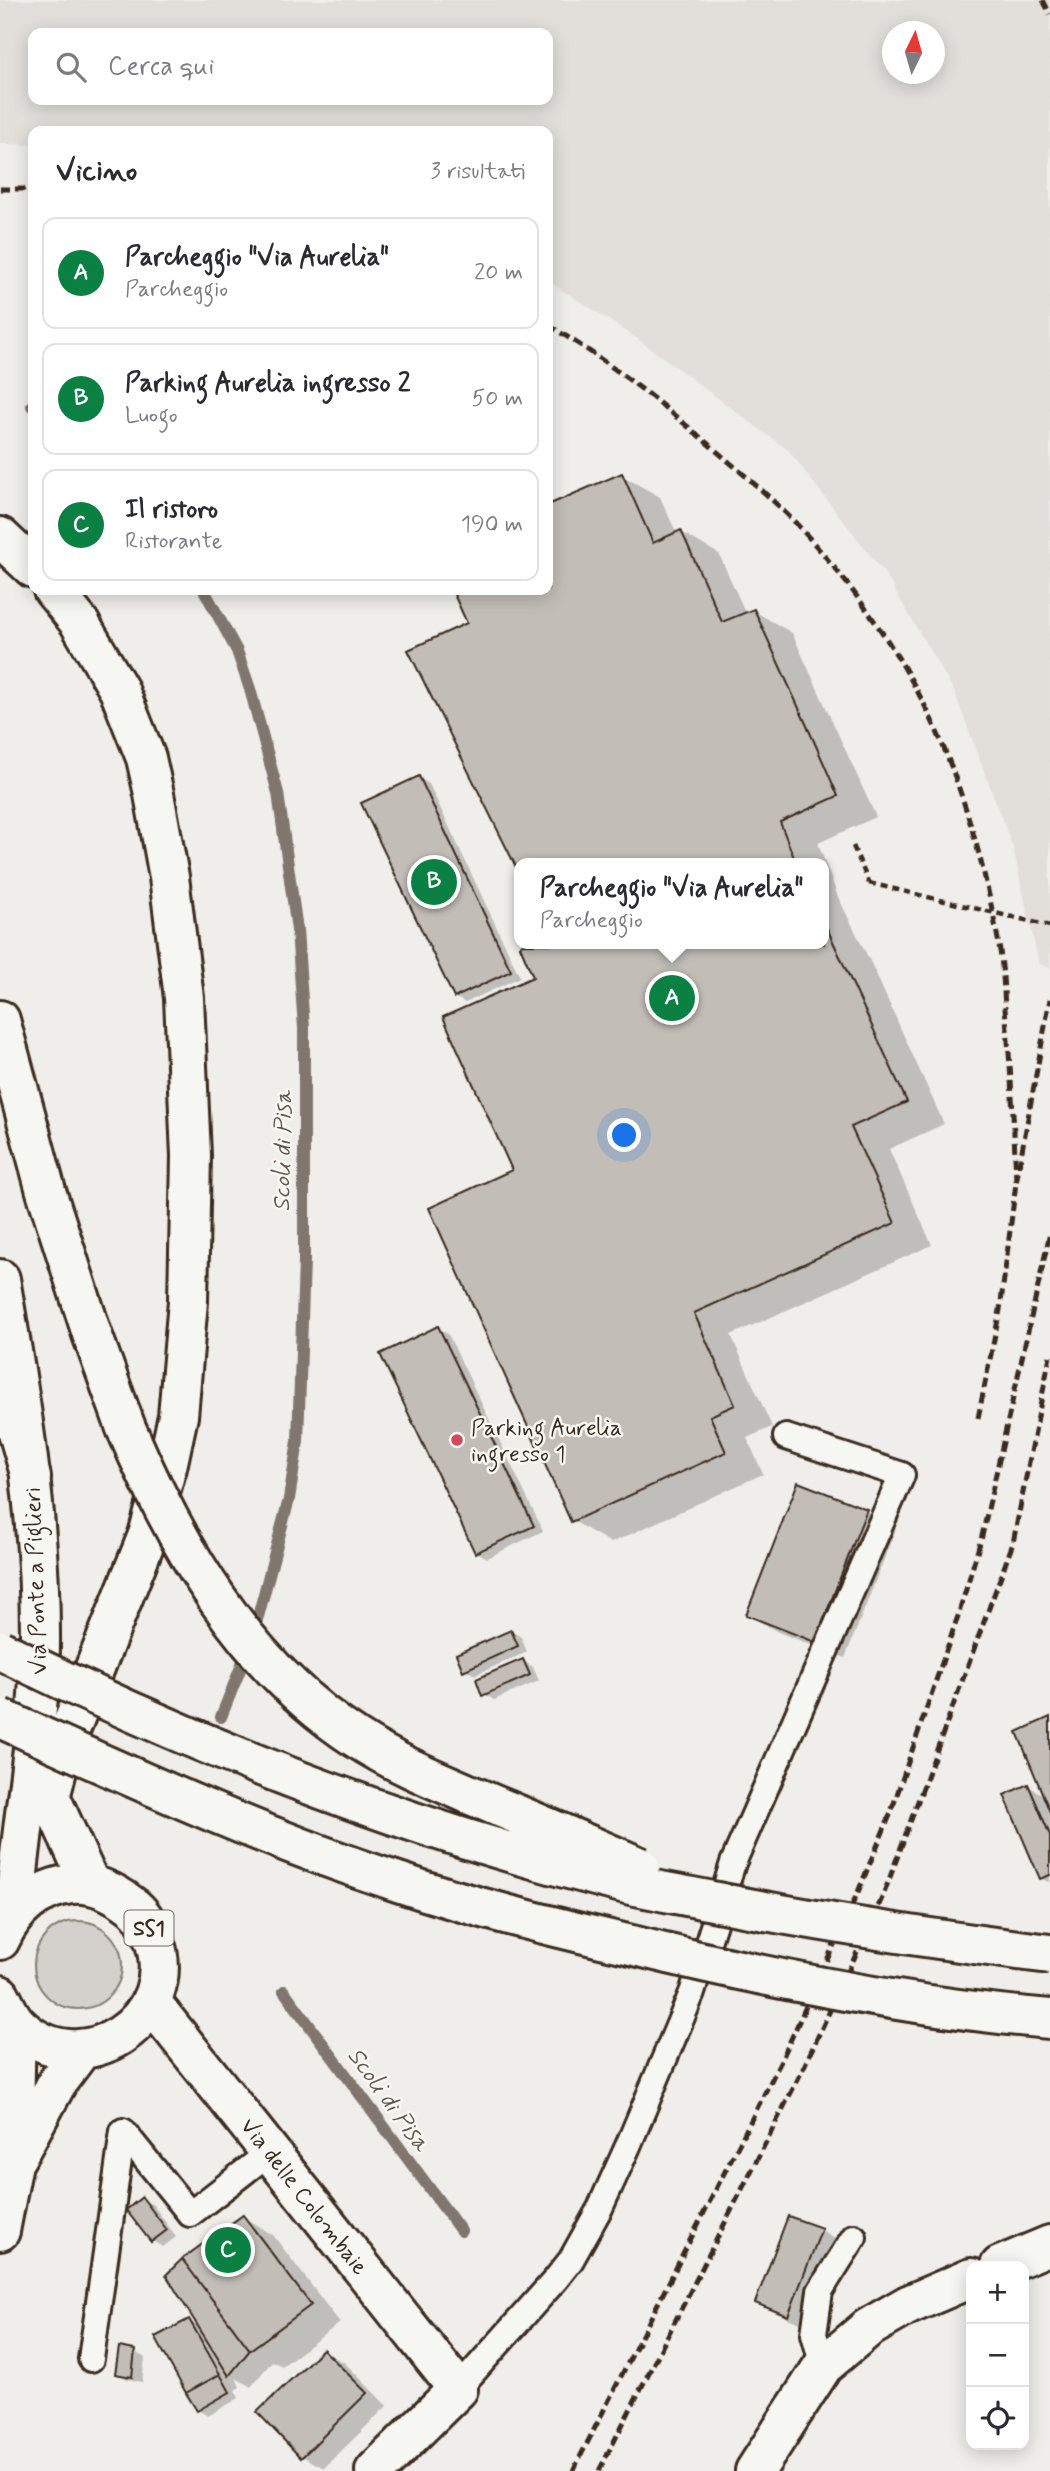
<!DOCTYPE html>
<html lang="it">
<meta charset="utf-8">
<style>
:root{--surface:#fff;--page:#f7f7f7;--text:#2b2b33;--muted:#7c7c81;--line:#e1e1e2;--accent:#0b8043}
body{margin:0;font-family:Mynerve,sans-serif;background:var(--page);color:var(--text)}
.controls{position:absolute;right:21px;bottom:21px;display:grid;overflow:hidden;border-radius:14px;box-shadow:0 4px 18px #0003}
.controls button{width:63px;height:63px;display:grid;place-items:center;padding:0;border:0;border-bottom:2px solid var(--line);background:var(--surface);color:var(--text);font:35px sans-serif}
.compass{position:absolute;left:882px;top:21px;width:63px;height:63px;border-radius:50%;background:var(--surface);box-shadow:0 4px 18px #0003;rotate:5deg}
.you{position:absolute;left:625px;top:1136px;width:24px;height:24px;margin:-18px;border:5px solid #fff;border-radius:50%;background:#1a73e8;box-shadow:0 0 0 10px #1a73e833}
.badge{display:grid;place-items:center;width:46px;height:46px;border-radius:50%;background:var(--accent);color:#fff;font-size:23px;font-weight:700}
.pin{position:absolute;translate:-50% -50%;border:4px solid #fff;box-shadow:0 2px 7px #0006}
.popup{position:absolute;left:514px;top:858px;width:315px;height:91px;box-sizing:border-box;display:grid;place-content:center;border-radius:14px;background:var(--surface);filter:drop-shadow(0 2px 5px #0005);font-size:23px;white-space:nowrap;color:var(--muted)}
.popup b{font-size:26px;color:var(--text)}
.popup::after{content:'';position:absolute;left:50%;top:100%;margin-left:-14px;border:14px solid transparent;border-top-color:var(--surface)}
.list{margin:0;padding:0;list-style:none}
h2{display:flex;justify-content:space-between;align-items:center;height:91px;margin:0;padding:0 28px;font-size:30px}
h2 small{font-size:23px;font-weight:400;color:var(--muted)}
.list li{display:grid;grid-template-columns:46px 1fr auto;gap:21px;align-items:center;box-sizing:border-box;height:112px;margin:0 14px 14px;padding:0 14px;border:2px solid var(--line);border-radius:14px}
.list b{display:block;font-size:26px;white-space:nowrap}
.list p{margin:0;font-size:23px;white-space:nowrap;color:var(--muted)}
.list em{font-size:23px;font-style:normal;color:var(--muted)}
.icon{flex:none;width:38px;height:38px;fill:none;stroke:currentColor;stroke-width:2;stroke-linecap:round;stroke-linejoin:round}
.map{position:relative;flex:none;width:1050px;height:2471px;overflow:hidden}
.search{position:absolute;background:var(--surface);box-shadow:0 4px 18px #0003;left:28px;top:28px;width:525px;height:77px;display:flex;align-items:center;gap:18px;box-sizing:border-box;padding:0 24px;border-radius:14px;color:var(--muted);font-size:26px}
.panel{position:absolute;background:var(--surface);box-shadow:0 4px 18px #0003;left:28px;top:126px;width:525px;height:469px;border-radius:14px}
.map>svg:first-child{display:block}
.built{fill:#e2dfdb;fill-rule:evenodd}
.green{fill:#d4d1cc;stroke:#887e75;stroke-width:2}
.shadow{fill:#0003}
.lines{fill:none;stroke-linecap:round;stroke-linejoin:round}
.stream{stroke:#81766d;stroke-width:12}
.building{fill:#c2bdb7;stroke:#3b2a1e;stroke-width:2}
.lane-casing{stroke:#3b2a1e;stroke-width:30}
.street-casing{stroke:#3b2a1e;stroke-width:44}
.primary-casing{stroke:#3b2a1e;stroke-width:44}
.highway-casing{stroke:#3b2a1e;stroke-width:44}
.path{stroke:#3b2a1e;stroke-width:4.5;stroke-dasharray:7 5;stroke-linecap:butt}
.lane{stroke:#f6f6f2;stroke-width:24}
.street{stroke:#f6f6f2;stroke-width:38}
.primary{stroke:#f6f6f2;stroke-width:38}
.highway{stroke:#f6f6f2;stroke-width:38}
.rail{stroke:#3b2a1e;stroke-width:5;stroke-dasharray:10 5;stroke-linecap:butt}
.highway-bridge-casing{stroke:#3b2a1e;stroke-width:44;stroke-linecap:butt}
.path-bridge{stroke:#3b2a1e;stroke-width:4.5;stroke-dasharray:7 5;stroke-linecap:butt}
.highway-bridge{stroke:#f6f6f2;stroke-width:38}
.poi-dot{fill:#d1495b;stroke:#f6f6f2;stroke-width:2.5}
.labels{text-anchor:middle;stroke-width:5;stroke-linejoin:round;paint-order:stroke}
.shield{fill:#f6f6f2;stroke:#73675e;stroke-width:2}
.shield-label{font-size:21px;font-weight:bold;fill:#3b2a1e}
.poi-label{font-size:23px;fill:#3b2a1e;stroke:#f6f6f2;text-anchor:start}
.street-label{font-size:23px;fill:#3b2a1e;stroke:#f6f6f2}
.water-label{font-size:24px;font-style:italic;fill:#64564c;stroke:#f6f6f2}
</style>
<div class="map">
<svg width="1050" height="2471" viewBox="0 0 1050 2471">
<rect width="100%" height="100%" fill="#efeeea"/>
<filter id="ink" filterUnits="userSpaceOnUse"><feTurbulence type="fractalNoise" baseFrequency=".0143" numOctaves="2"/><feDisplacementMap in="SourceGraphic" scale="14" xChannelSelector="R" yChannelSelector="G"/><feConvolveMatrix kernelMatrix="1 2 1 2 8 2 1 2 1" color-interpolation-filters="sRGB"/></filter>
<g filter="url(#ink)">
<path class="built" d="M0 0H1050V968L1039 964 1013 848 954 691 885 574 788 450 635 337 548 281V131H33V145L0 144ZM892 32H934V74H892ZM33 33H548V100H33Z"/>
<path class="green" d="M34 1965a44 44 0 1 1 88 0a44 44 0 1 1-88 0Z"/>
<path class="shadow" d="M621 475 660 497 677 534 681 532 719 554 746 614 754 611 792 633 876 817 818 843 838 897 870 961 944 1124 889 1149 932 1245 731 1335 772 1427 747 1438 763 1474 611 1543 573 1521 515 1171 536 977 522 946 527 944H824V863H520L470 624 454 590H548V507Z
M419 778 429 784 520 977 465 1003 455 997Z
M438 1328 448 1334 543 1531 487 1558 477 1552Z
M866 1511 896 1529 845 1658 778 1632 748 1615Z
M511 1631 521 1637 527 1652 475 1675 465 1669Z
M523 1661 533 1667 539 1681 494 1700 484 1694Z
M1050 1719V1883L1041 1878 1028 1786 1045 1796Z
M142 2199 153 2205 176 2237 163 2247 152 2241Z
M243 2217 273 2235 340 2323 282 2366 272 2361 251 2387 236 2378 240 2387 235 2390 239 2398 208 2416 198 2410 189 2321 201 2327Z
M789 2218 821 2230 842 2242 810 2327 778 2314 757 2302Z
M323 2351 345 2363 387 2406 324 2468 302 2456Z
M135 2352 145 2358 142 2382 127 2379 117 2373Z"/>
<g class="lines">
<path class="stream" d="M32 406H33
M204 590 237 651 250 689 278 793 297 930 304 1028V1260L298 1441 289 1499 259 1613 241 1667 221 1717
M284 1991 461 2231"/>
</g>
<path class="building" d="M622 473 653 543 681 530 722 622 754 609 817 748 838 796 780 822 796 863H520V875L408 650 467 623 452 590H548V505Z
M419 776 511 971 454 998 361 803Z
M824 922 907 1102 851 1127 895 1223 694 1313 735 1405 710 1416 726 1452 571 1522 429 1208 512 1170 443 1017 533 977 520 946 523 944H824Z
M438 1326 534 1526 475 1553 380 1354Z
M798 1482 867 1509 815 1642 746 1615Z
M511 1630 518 1646 463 1671 456 1654Z
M523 1659 530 1675 482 1696 476 1679Z
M1050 1717V1812L1017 1732Z
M1028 1784 1050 1835V1875L1040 1879 1004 1795Z
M142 2197 167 2230 151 2242 126 2210Z
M243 2215 311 2305 250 2350 182 2259Z
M788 2216 822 2228 788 2316 755 2303Z
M182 2259 250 2350 229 2376 166 2275Z
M189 2319 220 2374 186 2393 155 2337Z
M119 2347 135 2350 132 2377 115 2374Z
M323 2349 367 2393 301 2458 257 2412Z
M220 2374 230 2392 197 2411 186 2393Z"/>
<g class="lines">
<g class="lane-casing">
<path id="lane" d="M91 2359 123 2131 190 2214 270 2152
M823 2366 814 2334 820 2291 854 2237
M458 2389 556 2279 571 2260 600 2208 628 2146 692 1993 733 1863 902 1475 786 1437"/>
</g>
<g class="street-casing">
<path id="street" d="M151 2002 458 2389 375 2471
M1000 2266 1050 2245
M755 2471 823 2366 868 2328 908 2305 971 2278"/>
</g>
<g class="primary-casing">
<path id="primary" d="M0 1279C20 1396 40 1514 40 1634 41 1728 21 1821 14 1915
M37 1768 90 1884
M0 1940C13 1910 38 1888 72 1884 94 1882 114 1892 131 1905 141 1912 148 1924 152 1935 187 2019 78 2089 16 2023 9 2015 5 2005 0 1995
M16 2158 58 2081 82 2049
M0 2231 13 2163 16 2023"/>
</g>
<g class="highway-casing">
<path id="highway" d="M0 537 33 568
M0 1020 46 1191 92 1334 126 1428
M0 1370 31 1477
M50 1798 62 1750 148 1535 167 1467 178 1416 188 1301 191 1156 184 998 169 877 154 794 146 758 119 690 79 622 53 590"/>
</g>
<path class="path" d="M853 846 869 883"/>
<use href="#lane" class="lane"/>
<use href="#street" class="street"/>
<use href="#primary" class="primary"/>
<use href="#highway" class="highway"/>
<path class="rail" d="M1043 0 1050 14
M0 189H33
M548 325C607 360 661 403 713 448 744 475 776 501 803 531 850 583 892 641 924 704 961 778 986 869 1000 951 1003 970 1004 990 1005 1009 1011 1067 1014 1125 1016 1183
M978 1418 1000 1310 1016 1183 1050 999
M573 2471 781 2061 858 1892 890 1815 958 1616 982 1536 1050 1233
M599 2471 801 2073 883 1896 1013 1543 1050 1356"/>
<g class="highway-bridge-casing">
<path id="highway-bridge" d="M126 1428C177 1547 245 1666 356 1738 400 1767 451 1786 499 1807 546 1826 593 1847 640 1867
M0 1650C197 1747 402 1827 614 1881 646 1889 679 1894 712 1901 824 1923 937 1940 1050 1954
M0 1718C131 1777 261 1837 398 1882 472 1907 550 1926 627 1944 765 1978 908 2007 1050 2019"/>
</g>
<path class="path-bridge" d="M869 883 1050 926"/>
<use href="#highway-bridge" class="highway-bridge"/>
</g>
</g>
<circle class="poi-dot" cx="457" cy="1440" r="7"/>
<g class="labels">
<rect class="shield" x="124.5" y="1910.5" width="49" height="35" rx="5"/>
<g class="shield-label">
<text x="149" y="1935">SS1</text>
</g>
<g class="poi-label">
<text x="471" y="1435">Parking Aurelia<tspan x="471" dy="26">ingresso 1</tspan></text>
</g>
<g class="street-label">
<text transform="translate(35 1581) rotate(-92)" y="8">Via Ponte a Piglieri</text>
<text transform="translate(305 2196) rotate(52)" y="8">Via delle Colombaie</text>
</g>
<g class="water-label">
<text transform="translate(282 1151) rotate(-89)" y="8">Scoli di Pisa</text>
<text transform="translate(389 2099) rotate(54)" y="8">Scoli di Pisa</text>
</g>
</g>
</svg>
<div class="controls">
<button>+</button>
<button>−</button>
<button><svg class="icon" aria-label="locate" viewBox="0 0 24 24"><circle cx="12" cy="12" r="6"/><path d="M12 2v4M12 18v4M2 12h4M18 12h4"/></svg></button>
</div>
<svg class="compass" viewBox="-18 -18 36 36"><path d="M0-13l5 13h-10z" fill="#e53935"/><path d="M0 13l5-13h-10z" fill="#7c7c81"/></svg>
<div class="you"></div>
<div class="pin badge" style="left:672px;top:998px">A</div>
<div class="popup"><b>Parcheggio &quot;Via Aurelia&quot;</b>Parcheggio</div>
<div class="pin badge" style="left:434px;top:882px">B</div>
<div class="pin badge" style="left:228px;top:2250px">C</div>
<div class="search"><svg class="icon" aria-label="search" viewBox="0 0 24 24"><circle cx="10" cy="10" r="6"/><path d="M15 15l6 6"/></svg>Cerca qui</div>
<section class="panel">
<h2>Vicino<small>3 risultati</small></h2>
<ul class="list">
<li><span class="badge">A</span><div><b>Parcheggio &quot;Via Aurelia&quot;</b><p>Parcheggio</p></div><em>20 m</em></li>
<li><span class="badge">B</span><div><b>Parking Aurelia ingresso 2</b><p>Luogo</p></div><em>50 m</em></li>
<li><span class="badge">C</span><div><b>Il ristoro</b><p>Ristorante</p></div><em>190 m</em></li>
</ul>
</section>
</div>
